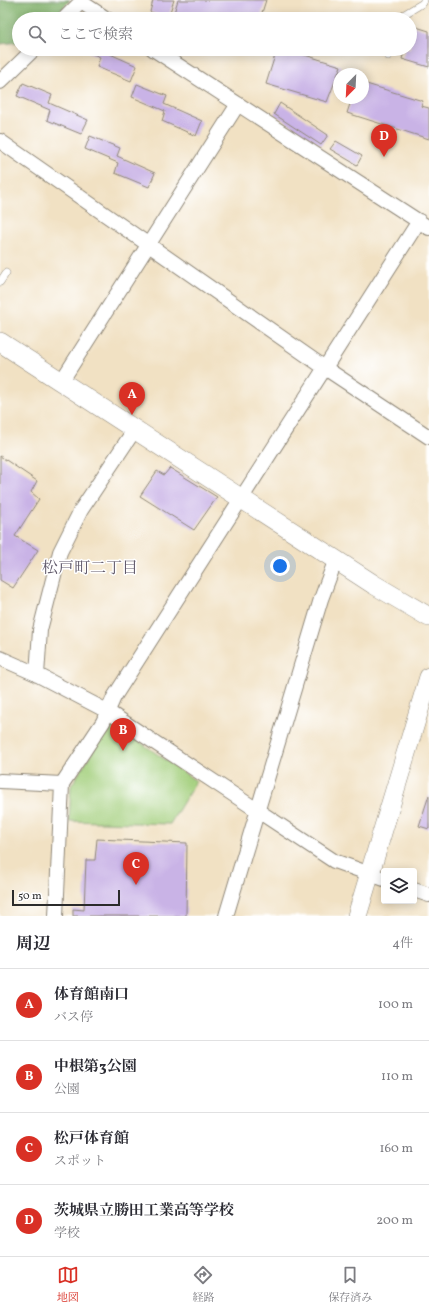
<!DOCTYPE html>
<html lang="ja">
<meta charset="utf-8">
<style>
:root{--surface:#fff;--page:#f2f2f3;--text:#2b2b33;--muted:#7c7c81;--line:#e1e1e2;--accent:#d93025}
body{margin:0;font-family:Vollkorn,"Noto Serif JP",serif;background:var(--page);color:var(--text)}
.controls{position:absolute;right:12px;bottom:12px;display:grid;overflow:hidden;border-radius:4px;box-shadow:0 2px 10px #0003}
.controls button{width:36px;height:36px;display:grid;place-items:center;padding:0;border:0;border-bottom:1px solid var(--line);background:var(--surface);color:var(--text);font:20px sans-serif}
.compass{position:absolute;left:333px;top:68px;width:36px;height:36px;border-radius:50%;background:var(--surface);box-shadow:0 2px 10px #0003;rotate:204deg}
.scale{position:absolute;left:12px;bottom:10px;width:108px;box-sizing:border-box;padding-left:4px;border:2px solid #2b2b2b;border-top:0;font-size:11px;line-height:14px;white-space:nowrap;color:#2b2b2b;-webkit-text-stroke:3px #fff;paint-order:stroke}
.you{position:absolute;left:280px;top:566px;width:14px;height:14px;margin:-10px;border:3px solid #fff;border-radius:50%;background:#1a73e8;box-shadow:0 0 0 6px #1a73e833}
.badge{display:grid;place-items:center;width:26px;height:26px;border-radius:50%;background:var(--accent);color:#fff;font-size:13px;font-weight:700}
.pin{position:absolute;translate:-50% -33px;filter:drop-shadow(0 1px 2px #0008)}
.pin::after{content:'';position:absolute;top:21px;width:14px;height:12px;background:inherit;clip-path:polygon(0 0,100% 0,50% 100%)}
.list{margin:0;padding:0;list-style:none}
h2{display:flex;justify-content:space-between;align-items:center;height:52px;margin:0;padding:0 16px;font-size:17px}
h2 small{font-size:13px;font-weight:400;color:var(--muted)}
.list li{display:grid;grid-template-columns:26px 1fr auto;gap:12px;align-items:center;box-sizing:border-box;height:72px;padding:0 16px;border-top:1px solid var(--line)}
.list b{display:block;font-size:15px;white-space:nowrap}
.list p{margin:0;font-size:13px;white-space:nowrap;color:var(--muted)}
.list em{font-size:13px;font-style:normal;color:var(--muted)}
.icon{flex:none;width:22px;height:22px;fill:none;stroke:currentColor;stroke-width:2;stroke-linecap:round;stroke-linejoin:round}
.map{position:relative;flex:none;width:429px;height:916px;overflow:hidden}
.search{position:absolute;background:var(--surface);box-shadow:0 2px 10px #0003;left:12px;right:12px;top:12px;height:44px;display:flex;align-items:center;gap:10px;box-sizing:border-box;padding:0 14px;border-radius:22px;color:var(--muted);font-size:15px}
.sheet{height:340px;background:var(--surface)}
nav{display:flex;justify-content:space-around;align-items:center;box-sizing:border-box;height:56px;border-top:1px solid var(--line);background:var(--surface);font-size:11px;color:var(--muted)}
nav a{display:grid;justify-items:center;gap:2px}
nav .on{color:var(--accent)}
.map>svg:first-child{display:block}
.green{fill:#a3cf7c;stroke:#677d54}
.forest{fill:#82b26c;stroke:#566e4c}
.building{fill:#c9b3e6}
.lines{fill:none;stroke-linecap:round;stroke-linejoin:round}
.lane-casing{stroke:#8e8677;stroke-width:8}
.street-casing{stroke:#8e8677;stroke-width:16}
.secondary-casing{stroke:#8e8677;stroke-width:20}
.lane{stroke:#fff;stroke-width:7}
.street{stroke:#fff;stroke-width:14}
.secondary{stroke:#fff;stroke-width:19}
.labels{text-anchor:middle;stroke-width:3;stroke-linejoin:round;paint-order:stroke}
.neighbourhood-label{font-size:16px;fill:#625b6c;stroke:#fff}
</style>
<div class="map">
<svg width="429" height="916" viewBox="0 0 429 916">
<rect width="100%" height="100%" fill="#fff"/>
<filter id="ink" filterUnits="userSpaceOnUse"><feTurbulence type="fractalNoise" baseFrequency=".025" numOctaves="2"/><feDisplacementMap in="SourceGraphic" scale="8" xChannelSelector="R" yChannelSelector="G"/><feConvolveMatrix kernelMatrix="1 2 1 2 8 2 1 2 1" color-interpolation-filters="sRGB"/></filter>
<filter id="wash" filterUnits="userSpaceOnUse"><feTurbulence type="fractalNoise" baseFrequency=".012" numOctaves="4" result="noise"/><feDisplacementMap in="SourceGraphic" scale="16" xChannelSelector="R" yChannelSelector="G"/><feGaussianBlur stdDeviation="0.9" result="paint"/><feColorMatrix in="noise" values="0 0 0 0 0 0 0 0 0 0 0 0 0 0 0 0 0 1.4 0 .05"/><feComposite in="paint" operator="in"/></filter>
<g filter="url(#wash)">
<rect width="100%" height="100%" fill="#f1e1c3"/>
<path class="green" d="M111 722 196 781 170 824 69 821 71 786Z"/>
<path class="forest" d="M0 0H70L54 19H19V42L0 44Z"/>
<g id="blocks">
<path class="building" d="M153 0H174L168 18 150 12Z
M178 0H266L260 19H172Z
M413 26 429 31V67L402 59 405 49H410V34Z
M82 49H99L137 66 131 81 97 67 100 57Z
M233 49H251L250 54Z
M277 49H285L341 66 327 102 266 84Z
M23 83 52 95 49 103 88 120 81 134 47 120 50 110 17 96Z
M363 83 423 101 421 106 429 108V139L347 113 352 98H363Z
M137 84 167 96 164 104 202 121 196 136 162 121 165 111 132 97Z
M280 103 328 135 321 145 274 114Z
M90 136 120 148 117 156 155 173 149 187 115 173 118 163 85 149Z
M336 141 362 156 357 165 330 149Z
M0 456 37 481 31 492 39 499 15 536 38 550 13 588 0 580Z
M170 468 217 497 194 530 140 496 157 471 164 475Z
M429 795V829L419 826Z
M97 839 187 843 186 916H73V909L84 910 86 860H95Z"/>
</g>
</g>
<g filter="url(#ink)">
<use href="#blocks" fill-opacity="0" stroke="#8e8677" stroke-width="1"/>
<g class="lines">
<g class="lane-casing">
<path id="lane" d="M398 19V18L423 3 424 0
M388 56 390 49
M0 282 6 273"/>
</g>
<g class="street-casing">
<path id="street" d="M81 2 107 19
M64 19 83 0
M153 49 429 228
M0 82 34 49
M0 141 325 368 429 437
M61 382 238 104
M0 658 34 673 107 711 334 861 384 879
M37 675 40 630 60 552 81 510 135 429
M0 781 62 784
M414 890 429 895
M56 916 62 784 103 722 114 697 419 221
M226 916 321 599 336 559"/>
</g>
<g class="secondary-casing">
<path id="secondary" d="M0 342 373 584 429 617
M357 916 429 677"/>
</g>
<use href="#lane" class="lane"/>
<use href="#street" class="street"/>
<use href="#secondary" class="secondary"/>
</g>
</g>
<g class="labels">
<g class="neighbourhood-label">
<text x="90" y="573">松戸町二丁目</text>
</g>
</g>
</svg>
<div class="controls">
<button><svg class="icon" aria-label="layers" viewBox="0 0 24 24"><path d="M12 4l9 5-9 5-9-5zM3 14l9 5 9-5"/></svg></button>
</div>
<svg class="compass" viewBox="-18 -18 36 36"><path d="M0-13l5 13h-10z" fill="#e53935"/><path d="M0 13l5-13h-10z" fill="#7c7c81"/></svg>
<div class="scale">50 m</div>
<div class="you"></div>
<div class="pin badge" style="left:132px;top:415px">A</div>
<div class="pin badge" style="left:123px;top:751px">B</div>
<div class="pin badge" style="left:136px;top:885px">C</div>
<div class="pin badge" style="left:384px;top:157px">D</div>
<div class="search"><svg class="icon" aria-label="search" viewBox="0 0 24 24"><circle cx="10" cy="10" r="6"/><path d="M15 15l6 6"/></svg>ここで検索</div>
</div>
<section class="sheet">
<h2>周辺<small>4件</small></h2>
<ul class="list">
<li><span class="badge">A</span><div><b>体育館南口</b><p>バス停</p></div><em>100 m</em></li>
<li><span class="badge">B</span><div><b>中根第3公園</b><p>公園</p></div><em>110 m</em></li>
<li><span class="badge">C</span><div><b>松戸体育館</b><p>スポット</p></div><em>160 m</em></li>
<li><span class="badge">D</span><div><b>茨城県立勝田工業高等学校</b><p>学校</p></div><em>200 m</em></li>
</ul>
</section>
<nav>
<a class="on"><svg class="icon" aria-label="map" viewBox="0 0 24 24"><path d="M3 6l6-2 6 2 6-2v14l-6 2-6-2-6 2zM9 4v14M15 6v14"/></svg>地図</a>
<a><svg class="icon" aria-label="directions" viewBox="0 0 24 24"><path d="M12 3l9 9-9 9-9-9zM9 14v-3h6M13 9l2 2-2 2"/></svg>経路</a>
<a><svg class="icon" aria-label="saved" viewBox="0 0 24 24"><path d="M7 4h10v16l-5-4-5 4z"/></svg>保存済み</a>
</nav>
